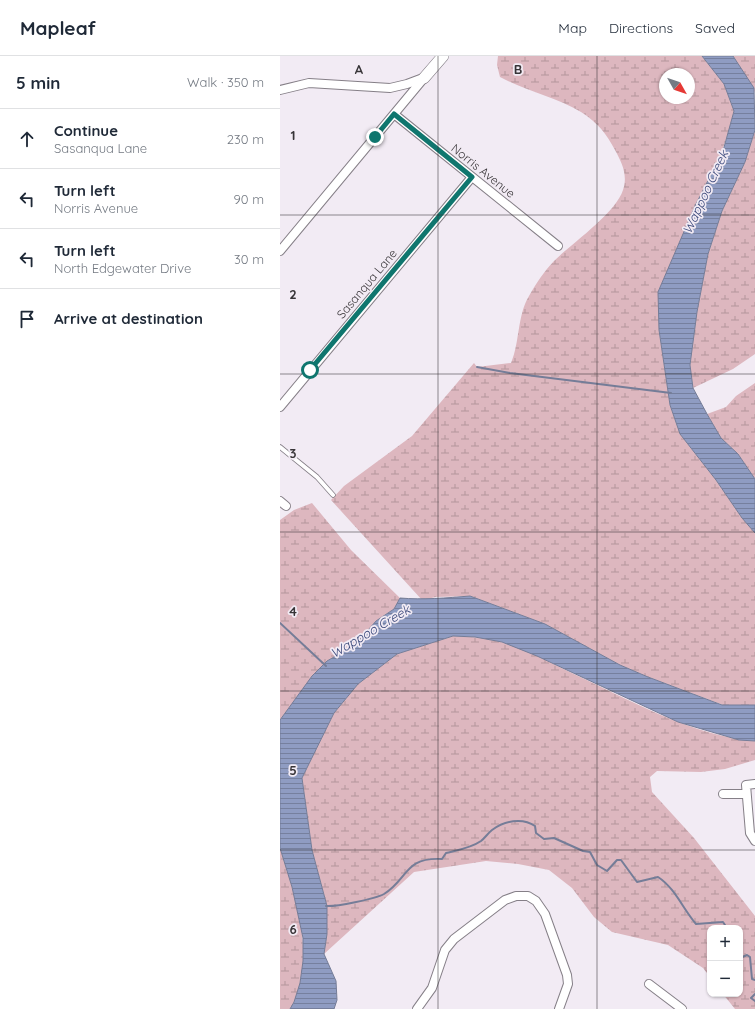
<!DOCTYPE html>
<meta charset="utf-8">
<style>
:root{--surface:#fff;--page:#f2f2f3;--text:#1f2937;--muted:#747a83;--line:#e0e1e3}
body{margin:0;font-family:Quicksand,sans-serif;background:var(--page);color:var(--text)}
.controls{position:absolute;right:12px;bottom:12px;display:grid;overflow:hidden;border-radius:8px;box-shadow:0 1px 3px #0004}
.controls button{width:36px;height:36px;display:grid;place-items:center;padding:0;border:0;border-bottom:1px solid var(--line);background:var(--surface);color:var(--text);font:20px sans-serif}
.compass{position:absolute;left:379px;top:12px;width:36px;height:36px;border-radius:50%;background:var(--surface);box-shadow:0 1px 3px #0004;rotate:130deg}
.stop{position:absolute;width:12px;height:12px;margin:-9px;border:3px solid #0f766e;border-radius:50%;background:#fff}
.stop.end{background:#0f766e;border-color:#fff;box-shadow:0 1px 4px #0008}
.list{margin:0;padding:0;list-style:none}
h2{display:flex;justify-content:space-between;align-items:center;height:52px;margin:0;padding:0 16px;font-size:17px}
h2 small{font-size:13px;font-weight:400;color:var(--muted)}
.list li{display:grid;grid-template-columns:26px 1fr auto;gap:12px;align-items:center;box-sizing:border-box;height:60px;padding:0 16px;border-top:1px solid var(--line)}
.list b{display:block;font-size:15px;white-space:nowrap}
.list p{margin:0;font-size:13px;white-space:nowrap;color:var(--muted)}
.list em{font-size:13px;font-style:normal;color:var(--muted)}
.icon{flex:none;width:22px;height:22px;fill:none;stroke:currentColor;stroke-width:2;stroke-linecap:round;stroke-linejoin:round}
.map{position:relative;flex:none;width:475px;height:953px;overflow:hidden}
header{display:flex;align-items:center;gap:24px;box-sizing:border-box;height:56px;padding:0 20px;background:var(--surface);border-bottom:1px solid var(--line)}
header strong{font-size:19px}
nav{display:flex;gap:22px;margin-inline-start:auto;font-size:14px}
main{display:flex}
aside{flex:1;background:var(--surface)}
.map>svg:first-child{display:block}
.wetland{fill:url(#wetland-marsh);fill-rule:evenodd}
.water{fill:url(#water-rules);stroke:#757d98}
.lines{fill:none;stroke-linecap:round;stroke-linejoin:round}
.stream{stroke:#757d98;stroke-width:2}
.lane-casing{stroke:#857f87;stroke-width:5.5}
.street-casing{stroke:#857f87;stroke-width:10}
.secondary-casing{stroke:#857f87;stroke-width:12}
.lane{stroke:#fff;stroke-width:4}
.street{stroke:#fff;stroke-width:8}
.secondary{stroke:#fff;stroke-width:11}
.route{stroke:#0f766e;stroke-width:5}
.grid{fill:none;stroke:#373437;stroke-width:1;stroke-opacity:0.55}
.labels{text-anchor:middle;stroke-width:3.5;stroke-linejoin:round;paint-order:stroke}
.street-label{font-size:12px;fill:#373437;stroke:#f2ebf4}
.water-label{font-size:13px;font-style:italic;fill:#384679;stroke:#f2ebf4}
.grid-label{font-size:13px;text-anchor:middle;font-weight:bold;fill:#373437;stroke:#f2ebf4;stroke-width:3.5;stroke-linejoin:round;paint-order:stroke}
</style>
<header>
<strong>Mapleaf</strong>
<nav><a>Map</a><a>Directions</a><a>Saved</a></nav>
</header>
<main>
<aside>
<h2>5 min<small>Walk · 350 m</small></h2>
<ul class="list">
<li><svg class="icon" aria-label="ahead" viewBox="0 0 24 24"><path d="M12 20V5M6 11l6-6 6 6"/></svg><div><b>Continue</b><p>Sasanqua Lane</p></div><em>230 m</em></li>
<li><svg class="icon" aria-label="left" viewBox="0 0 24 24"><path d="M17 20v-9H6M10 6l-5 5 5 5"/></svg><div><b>Turn left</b><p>Norris Avenue</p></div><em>90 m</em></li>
<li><svg class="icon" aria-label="left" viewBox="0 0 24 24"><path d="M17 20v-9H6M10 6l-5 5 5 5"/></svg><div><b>Turn left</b><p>North Edgewater Drive</p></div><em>30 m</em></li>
<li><svg class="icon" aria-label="arrive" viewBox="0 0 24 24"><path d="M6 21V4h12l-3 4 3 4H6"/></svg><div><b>Arrive at destination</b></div></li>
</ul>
</aside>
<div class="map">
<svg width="475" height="953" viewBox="0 0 475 953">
<defs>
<pattern id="wetland-marsh" width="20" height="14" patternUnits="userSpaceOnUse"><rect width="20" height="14" fill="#ddb7bf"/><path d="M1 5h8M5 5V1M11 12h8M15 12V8" fill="none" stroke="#b4969c"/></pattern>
<pattern id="water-rules" width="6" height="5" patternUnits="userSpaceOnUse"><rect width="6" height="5" fill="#8f9cc2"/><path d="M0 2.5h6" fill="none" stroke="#76809e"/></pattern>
</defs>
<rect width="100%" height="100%" fill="#f2ebf4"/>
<path class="wetland" d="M218 0H422L444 28 454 55 450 72 379 274 390 349 400 378 436 424 462 462 475 477V649H443L368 621 340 609 265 568 190 540 156 541 142 544 51 444 64 430 132 380 194 307 197 311 231 307C240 286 237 260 249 240 255 229 265 214 274 205 291 188 336 157 343 134 348 119 342 107 335 94 326 77 318 67 301 56 276 41 246 35 220 21L217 9ZM385 18H409V42H385Z
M453 0H475V37L473 32Z
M475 74V298L453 313 413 332 410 309 417 256 428 198 442 155 465 106Z
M475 327V423L458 398 441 382 427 358 446 351 456 340Z
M32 447 71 494 120 542 114 553 96 565 75 589 47 605 0 664V464L14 454Z
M173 580C189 581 206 581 221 586 248 593 272 608 296 619 349 644 416 681 475 685V704L445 713 421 716 377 715 370 721 372 736 414 782 475 860V953H455L443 938H460V872H430V921L423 912 388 889 332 876 314 861 292 832 269 814 238 808 206 805 134 816 44 898 47 878V850L32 794 22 722 54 657 78 628 117 598Z
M0 792C16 836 38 911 10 953H0Z"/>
<path class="water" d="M422 0H453L474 32 475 74 465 106 442 155 428 198 417 256 410 309 413 332 427 358 441 382 458 398 475 423V477L462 462 436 424 400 378 390 349 379 274 378 236 415 150 443 95 454 55 444 28Z
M190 540 265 568 340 609 368 621 442 649H475V685L459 684 398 666 257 600 222 586 195 581 173 580 117 598 78 628 54 657 22 722 32 794 47 850V878L44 898 56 925 57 944 54 953H10L14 946 20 927 23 905V882L12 831 0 792V664L32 620 47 605 75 589 96 565 114 553 120 542C143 544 166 542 190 540Z"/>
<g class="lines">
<path class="stream" d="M197 311 230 317 391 337
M0 567 46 610
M46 850C55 851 95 843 104 838 129 822 124 801 162 803L166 797C178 794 191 792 201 785 205 782 208 777 212 774 224 765 242 761 255 770L256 777 264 783 274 782 303 795 310 796 317 809 327 815 337 804H341L357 826 378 821C395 832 403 853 416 868L443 866 445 869V872
M460 902 467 899 470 901 472 923 475 924
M475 938 471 942 475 945"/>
<g class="lane-casing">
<path id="lane" d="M0 391 37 421 53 439"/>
</g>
<g class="street-casing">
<path id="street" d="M0 34 29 27 110 32 127 28 143 22
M114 58 278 190
M0 195 144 22
M0 351 192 121
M0 445 6 450
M475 728 466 729 470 777 475 785
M443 738H466
M369 928 402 953
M137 953 152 932 165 894 174 883 225 844 236 840H248L256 845 265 858 287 919 288 928 279 953"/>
</g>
<g class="secondary-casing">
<path id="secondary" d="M144 22 163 0"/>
</g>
<use href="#lane" class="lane"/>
<use href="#street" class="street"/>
<use href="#secondary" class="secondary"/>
</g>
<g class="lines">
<path class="route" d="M30 314 192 121 114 58 95 81"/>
</g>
<path class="grid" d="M158 0V953M317 0V953M0 159H475M0 318H475M0 476H475M0 635H475M0 794H475"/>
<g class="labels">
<g class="street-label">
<text transform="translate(203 115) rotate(39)" y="4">Norris Avenue</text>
<text transform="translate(87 228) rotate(-50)" y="4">Sasanqua Lane</text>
</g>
<g class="water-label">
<text transform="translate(425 136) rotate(-65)" y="5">Wappoo Creek</text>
<text transform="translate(90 575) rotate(-31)" y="5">Wappoo Creek</text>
</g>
</g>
<g class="grid-label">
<text x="79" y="18">A</text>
<text x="238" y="18">B</text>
<text x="13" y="84">1</text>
<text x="13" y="243">2</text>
<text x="13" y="402">3</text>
<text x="13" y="560">4</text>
<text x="13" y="719">5</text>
<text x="13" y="878">6</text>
</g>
</svg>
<div class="controls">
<button>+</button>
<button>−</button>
</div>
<svg class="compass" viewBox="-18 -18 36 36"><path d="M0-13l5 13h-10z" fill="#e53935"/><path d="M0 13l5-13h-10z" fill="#747a83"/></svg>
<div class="stop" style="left:30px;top:314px"></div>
<div class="stop end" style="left:95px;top:81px"></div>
</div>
</main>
